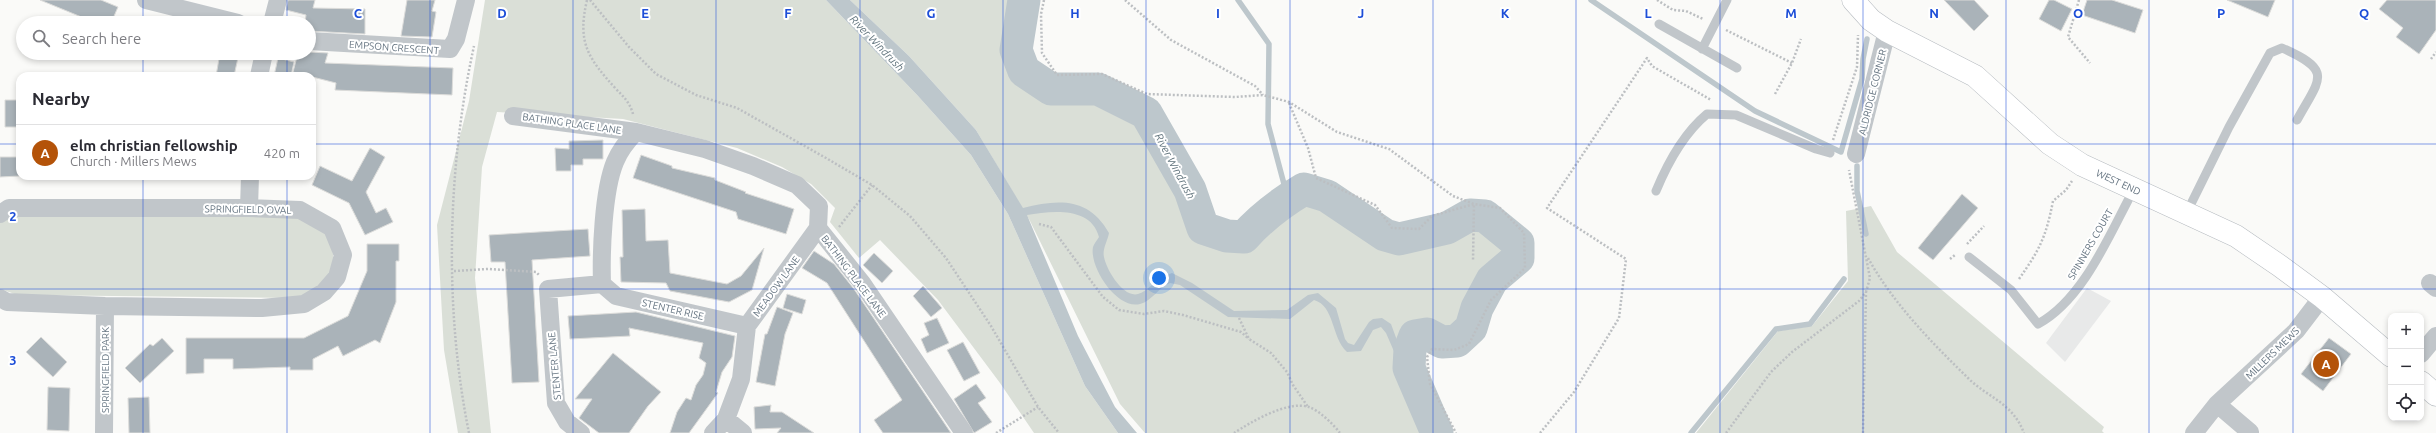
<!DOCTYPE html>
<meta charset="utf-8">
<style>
:root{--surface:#fff;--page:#f7f7f7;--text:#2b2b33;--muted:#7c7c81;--line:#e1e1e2;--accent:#b45309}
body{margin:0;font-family:Ubuntu,sans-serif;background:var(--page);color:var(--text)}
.controls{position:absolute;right:12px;bottom:12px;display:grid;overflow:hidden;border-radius:8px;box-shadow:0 2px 6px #0003}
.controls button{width:36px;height:36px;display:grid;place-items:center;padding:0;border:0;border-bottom:1px solid var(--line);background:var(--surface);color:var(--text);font:20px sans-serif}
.you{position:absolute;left:1159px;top:278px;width:14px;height:14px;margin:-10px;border:3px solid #fff;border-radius:50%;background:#1a73e8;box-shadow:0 0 0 6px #1a73e833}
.badge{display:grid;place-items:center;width:26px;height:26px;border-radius:50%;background:var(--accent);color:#fff;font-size:13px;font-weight:700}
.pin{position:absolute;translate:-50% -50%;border:2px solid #fff;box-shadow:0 1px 4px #0006}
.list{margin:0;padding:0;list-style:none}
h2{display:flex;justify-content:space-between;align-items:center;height:52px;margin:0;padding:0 16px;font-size:17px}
h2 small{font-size:13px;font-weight:400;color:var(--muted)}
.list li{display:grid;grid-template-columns:26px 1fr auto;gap:12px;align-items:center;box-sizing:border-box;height:56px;padding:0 16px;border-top:1px solid var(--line)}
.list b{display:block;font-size:15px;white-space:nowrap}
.list p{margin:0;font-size:13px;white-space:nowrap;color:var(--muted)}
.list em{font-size:13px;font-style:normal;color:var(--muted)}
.icon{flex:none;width:22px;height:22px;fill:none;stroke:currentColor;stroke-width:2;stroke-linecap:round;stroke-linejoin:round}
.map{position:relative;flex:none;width:2436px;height:433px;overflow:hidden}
.search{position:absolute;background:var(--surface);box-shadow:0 2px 6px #0003;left:16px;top:16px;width:300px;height:44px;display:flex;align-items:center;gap:10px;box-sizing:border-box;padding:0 14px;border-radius:22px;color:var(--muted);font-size:15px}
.panel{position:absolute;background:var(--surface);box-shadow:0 2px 6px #0003;left:16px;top:72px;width:300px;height:108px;border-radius:12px}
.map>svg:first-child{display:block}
.built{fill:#e8e9e9}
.green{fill:#dadfd7}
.water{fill:#bdc7cc}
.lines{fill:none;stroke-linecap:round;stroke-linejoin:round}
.stream{stroke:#bdc7cc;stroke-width:5.5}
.river{stroke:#bdc7cc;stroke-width:33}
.building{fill:#aab3b9;stroke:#dcdcda}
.secondary-casing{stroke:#b6bbc0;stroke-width:23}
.path{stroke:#bcbfc2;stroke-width:2.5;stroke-dasharray:2 2;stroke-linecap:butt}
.service{stroke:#c1c6ca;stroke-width:9}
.minor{stroke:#c1c6ca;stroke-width:18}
.secondary{stroke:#fff;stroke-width:22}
.grid{fill:none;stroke:#1d4ed8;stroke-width:1;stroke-opacity:0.55}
.labels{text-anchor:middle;stroke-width:4;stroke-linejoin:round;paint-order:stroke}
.street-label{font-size:10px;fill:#667582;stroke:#fff}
.water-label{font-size:11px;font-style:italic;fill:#60737c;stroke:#fff}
.grid-label{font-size:13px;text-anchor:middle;font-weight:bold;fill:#1d4ed8;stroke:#fff;stroke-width:4;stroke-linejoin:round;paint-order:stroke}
</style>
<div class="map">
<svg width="2436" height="433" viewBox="0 0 2436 433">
<rect width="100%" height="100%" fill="#fafaf8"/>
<path class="built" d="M2087 288 2111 301 2065 362 2046 343Z"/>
<path class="green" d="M485 0H826L918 96 971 155 1008 214 1085 386 1118 433H1034L1000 383 938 300 880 240 859 258 830 222 835 208 811 184 782 167 737 148 623 119 497 112 482 167 475 278 491 433H458L444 350 437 225 469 101Z
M850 0H1015L1009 53 1017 76 1046 97 1095 99 1140 118 1196 235 1250 247 1307 199 1324 205 1377 242 1395 250 1454 239 1481 224 1508 246V254L1483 279 1463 324 1452 334 1425 327 1411 329 1405 343 1400 375 1420 433H1145L1120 404 1030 221 976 130 909 56Z
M1871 206 1897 252 2104 427 2102 431 2104 433H1696L1778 331 1812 326 1848 281 1846 211Z
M9 216 299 217C305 220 313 222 318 226 340 244 338 279 313 292 307 295 299 296 292 298L18 295 0 289V220Z"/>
<path class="water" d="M826 0H850L909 56 976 130 1023 208C1058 199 1089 197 1109 233 1108 240 1102 249 1104 257 1106 269 1123 298 1138 294 1149 291 1157 277 1172 273L1192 283 1234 311 1287 310 1308 295 1318 293 1336 308 1345 339 1348 343 1354 345 1369 322 1373 319 1382 318 1391 324 1402 354H1406L1408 342 1414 343 1413 370 1441 433H1433L1406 369 1396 356 1386 333 1381 327 1373 330 1361 351 1347 352C1331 337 1335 306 1314 300L1290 319 1228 317 1180 285 1170 283C1159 287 1152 301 1140 304 1117 310 1089 267 1093 247 1094 244 1097 240 1099 237 1091 206 1051 211 1027 215L1078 336 1115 407 1137 433H1118L1085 386 1008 214 971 155 918 96Z"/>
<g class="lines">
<path class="stream" d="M1238 0 1269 44 1268 124 1288 199
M1591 0 1755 111 1841 152 1862 79 1863 59 1867 39
M1857 166V191L1866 234
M1691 433 1776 329 1810 324 1844 279"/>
<path class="river" d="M1024 0 1016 50 1024 71 1051 89H1098L1146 113 1190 190 1203 228 1227 236 1244 237C1261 218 1282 202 1304 189L1327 196 1385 235 1399 239 1447 228 1470 215 1485 216 1518 243V258L1492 280 1477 308 1471 328 1457 341 1442 342 1427 334 1415 336 1410 349 1409 368 1437 433"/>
</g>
<path class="building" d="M40 0H101L118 7 111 23H96Z
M288 0H315L313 8 365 9V34L309 31V23H305L306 15 286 10Z
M407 0H435L432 11 436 12 432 37 401 36Z
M1944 0H1974L1989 16 1974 31Z
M2049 0H2054L2072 9 2061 31 2039 19Z
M2087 0H2112L2143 10 2135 33 2082 15Z
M2227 0H2275L2268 17Z
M2387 0H2436V30L2419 54 2396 37 2403 28 2379 9Z
M309 52 328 53 325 63 453 68 452 95 335 90 336 83 293 72 298 53Z
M220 53H239L234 76H216Z
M278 58 294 62 291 76H274Z
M5 100H20V127H5Z
M603 140V159H583V165H571V171H556L555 148 569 149V141Z
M370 148 385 157 366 192 376 213 386 208 393 222 365 235 349 203 312 185 320 166 352 181Z
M641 155 672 166V168L715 178V180L746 192 745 193 794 209 786 234 738 219 736 212 633 178Z
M0 157H20V176L0 177Z
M1962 194 1978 208 1933 260 1918 248Z
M645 209 646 241 668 240 670 273 727 284 741 276 764 248 752 290 729 302 670 291 666 283 621 282 620 257H623L622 210Z
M588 229 590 256 532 260 539 382 512 383 505 262H491L489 235Z
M367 244H399V261H396V302L380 343 375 340 343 356 338 346 313 359V370H290V367L233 369V359H204V373L186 374V338H304L348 316 367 271Z
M814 251 834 264 854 289 951 433H883L874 420 902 400 827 283 802 268Z
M874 253 893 271 882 283 863 265Z
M923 286 942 308 931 317 913 296Z
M787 294 806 300 802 314 783 308Z
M777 307 793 313 785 334 775 386 756 382 765 334H767Z
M636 312 735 336 732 357 722 372 716 392 718 393 689 433H670L677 412 686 398 691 400 696 385 703 375 706 363 699 358 703 343 629 328 630 336 570 339 568 316Z
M937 318 949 343 927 353 921 339 929 335 924 323Z
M41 337 67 362 53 377 26 352Z
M162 338 174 351 140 383 125 368 150 344 153 346Z
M2329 338 2351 354 2323 391 2301 374Z
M963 342 980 373 964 381 947 350Z
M613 353 661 392 648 406 629 433H599L579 418 592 399H575Z
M976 384 986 398 978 403 992 422 974 433 954 399Z
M48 387 70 388 69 431 47 430Z
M149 397 150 433H129L128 398Z
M771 405 770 412H782L814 433H777L781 428 755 429 754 407Z"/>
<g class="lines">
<g class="secondary-casing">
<g id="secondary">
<path id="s1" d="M1853 0 1871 20 1887 31 1975 76 2050 144 2082 165 2236 236 2280 266 2322 297 2391 356"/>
<path d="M2421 382 2436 395"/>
</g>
</g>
<path class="path" d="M587 0C577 43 588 58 616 89 624 97 630 103 633 114
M590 0 629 47 656 74 696 95 737 108 826 158 872 185 910 216 946 258 991 326 1038 407 1059 433
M1044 0 1041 14 1042 53 1057 75 1102 74 1147 94 1235 97 1263 95 1289 102 1337 132 1389 149 1453 196 1474 204 1473 261
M1125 0 1171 40 1255 86 1263 95
M1657 0 1673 10 1686 11 1703 19
M2079 0 2068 37 2090 63
M1726 30 1792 63
M2431 59 2436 52
M1775 94 1792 63 1801 39
M1289 103 1308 148 1316 178 1375 205 1392 228 1419 229 1432 216 1474 204 1500 208 1524 233 1525 268 1491 300 1469 344 1454 350 1432 349 1427 357 1430 384 1456 433
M1833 140 1857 67 1858 35
M1039 224 1051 227 1103 297 1119 310 1144 314 1164 311 1183 315 1241 332 1249 339
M839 227 872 185
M1967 244 1984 226
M1868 258C1893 303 1931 342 1968 378 1988 398 2012 402 2024 433
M1950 259 1955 255
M454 271 488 269 536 272 539 275
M2019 279C2040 249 2046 237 2053 201L2066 190 2072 181
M1239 318 1249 339 1271 353 1287 372 1293 385 1308 407
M469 433C444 310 447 169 474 46
M996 433 1038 407
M1234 433C1251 422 1288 400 1309 407 1320 411 1333 424 1340 433
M1540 433 1574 392 1619 318 1626 259 1547 208 1647 58 1652 66 1711 100
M1726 433 1771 372 1792 352 1859 301 1866 292 1870 278 1849 170
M1863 433 1866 292"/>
<path class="service" d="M1659 24 1737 68
M1702 49 1727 0
M1656 191C1668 162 1683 134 1707 114L1736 115 1816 149 1830 153
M2187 212 2229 127 2270 53 2282 48C2334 71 2320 78 2297 120
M1969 257 2011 290 2038 324C2084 299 2110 233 2134 189"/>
<path class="minor" d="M146 0 238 23
M272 23 278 0
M309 41 450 49 456 39 466 0
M259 76 264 53
M513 116 636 132 705 149 753 166 797 185 819 206 818 228 862 283 964 433
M1856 154 1887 31
M249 208 250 176
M0 214 9 208H249L300 210 332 228 343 255 337 277 324 292 304 304 262 308 105 306 7 302 0 298
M2430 283 2436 288
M602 284C601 253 603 191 615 162 620 150 627 141 636 132
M602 284 616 296 747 326
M2421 354 2436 336
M2217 404 2250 432
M104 433 105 306
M581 433 567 422 556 403 548 289 602 284
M713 433 726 419
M743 433 726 419 741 379 747 326 818 228
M2194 433 2217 404 2296 331 2322 297"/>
<use href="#secondary" class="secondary"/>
</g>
<path class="grid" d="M143 0V23M287 0V23M430 0V433M573 0V433M716 0V433M860 0V433M1003 0V433M1146 0V433M1290 0V433M1433 0V433M1576 0V433M1720 0V433M1863 0V433M2006 0V433M2149 0V433M2293 0V433M143 53V76M287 53V76M0 144H20M312 144H2436M143 176V433M287 176V433M0 289H2436"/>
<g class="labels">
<g class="street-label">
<text transform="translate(394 47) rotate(4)" y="4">EMPSON CRESCENT</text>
<text transform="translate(1872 92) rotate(-76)" y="4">ALDRIDGE CORNER</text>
<text transform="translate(572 123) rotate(8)" y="4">BATHING PLACE LANE</text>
<text dy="4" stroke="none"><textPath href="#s1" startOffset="325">WEST END</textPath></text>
<text transform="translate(248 209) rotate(1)" y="4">SPRINGFIELD OVAL</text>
<text transform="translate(2090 244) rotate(-60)" y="4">SPINNERS COURT</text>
<text transform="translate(854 276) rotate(53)" y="4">BATHING PLACE LANE</text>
<text transform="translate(776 286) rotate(-54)" y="4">MEADOW LANE</text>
<text transform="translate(673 309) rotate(13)" y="4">STENTER RISE</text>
<text transform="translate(2272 353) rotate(-44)" y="4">MILLERS MEWS</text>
<text transform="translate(554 366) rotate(-95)" y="4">STENTER LANE</text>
<text transform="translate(105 370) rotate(-90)" y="4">SPRINGFIELD PARK</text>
</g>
<g class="water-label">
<text transform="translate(877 43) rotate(46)" y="4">River Windrush</text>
<text transform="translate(1175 166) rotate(62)" y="4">River Windrush</text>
</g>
</g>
<g class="grid-label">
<text x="358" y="18">C</text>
<text x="502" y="18">D</text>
<text x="645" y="18">E</text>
<text x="788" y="18">F</text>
<text x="931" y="18">G</text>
<text x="1075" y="18">H</text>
<text x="1218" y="18">I</text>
<text x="1361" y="18">J</text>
<text x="1505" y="18">K</text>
<text x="1648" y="18">L</text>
<text x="1791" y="18">M</text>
<text x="1934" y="18">N</text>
<text x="2078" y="18">O</text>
<text x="2221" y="18">P</text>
<text x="2364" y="18">Q</text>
<text x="13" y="221">2</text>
<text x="13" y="365">3</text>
</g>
</svg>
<div class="controls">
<button>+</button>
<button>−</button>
<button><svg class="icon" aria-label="locate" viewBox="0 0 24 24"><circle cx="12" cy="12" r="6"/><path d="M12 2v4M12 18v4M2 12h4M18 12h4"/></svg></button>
</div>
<div class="you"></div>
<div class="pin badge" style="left:2326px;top:364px">A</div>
<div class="search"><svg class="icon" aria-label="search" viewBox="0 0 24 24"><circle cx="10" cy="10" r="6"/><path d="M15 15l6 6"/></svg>Search here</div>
<section class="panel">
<h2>Nearby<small></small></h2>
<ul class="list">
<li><span class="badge">A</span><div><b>elm christian fellowship</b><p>Church · Millers Mews</p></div><em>420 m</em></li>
</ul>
</section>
</div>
